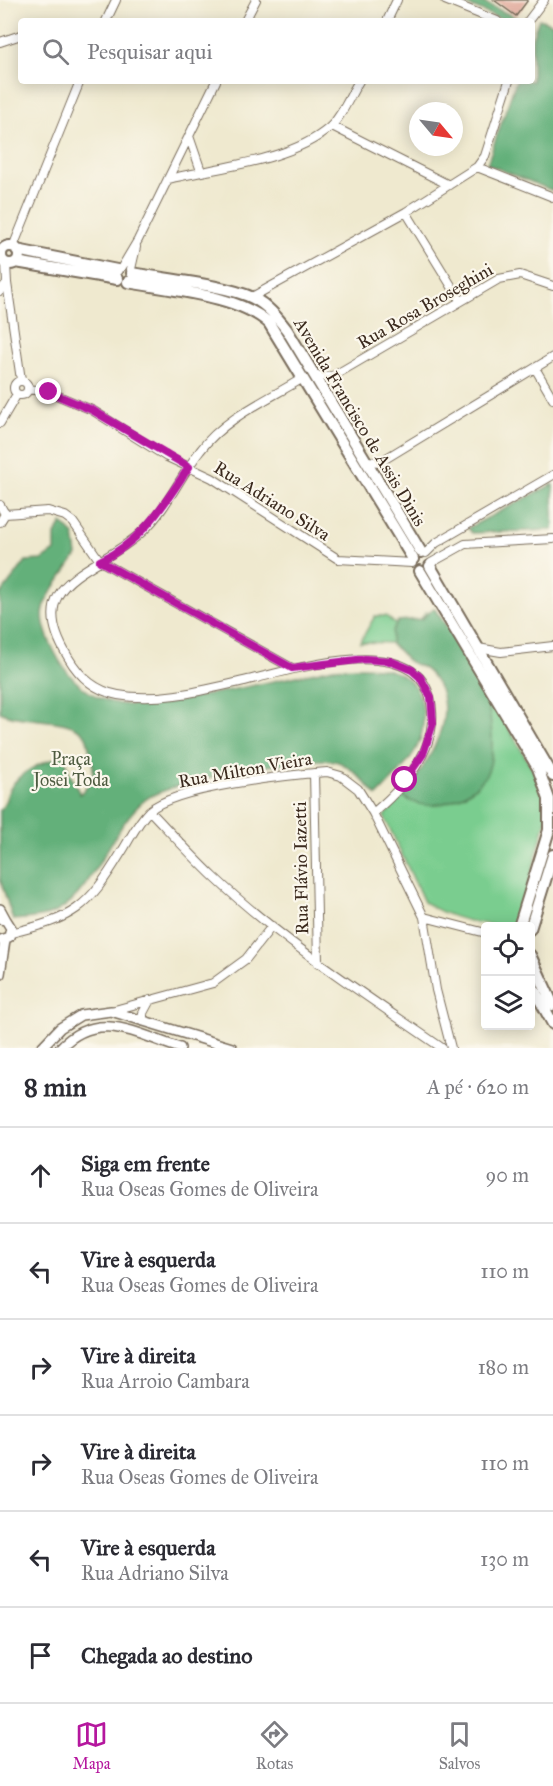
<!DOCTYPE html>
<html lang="pt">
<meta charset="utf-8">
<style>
:root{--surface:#fff;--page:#f7f7f7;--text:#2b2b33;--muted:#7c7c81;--line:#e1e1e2;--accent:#b5179e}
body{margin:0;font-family:"IM FELL Great Primer",serif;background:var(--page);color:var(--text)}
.controls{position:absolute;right:18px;bottom:18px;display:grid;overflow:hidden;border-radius:6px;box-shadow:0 3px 15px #0003}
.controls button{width:54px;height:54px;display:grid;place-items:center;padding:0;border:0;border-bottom:2px solid var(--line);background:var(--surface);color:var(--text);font:30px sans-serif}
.compass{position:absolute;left:409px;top:102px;width:54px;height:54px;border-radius:50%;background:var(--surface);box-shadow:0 3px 15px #0003;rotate:119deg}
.stop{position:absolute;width:18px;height:18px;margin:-14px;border:4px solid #b5179e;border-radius:50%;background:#fff}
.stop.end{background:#b5179e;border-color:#fff;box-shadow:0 2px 6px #0008}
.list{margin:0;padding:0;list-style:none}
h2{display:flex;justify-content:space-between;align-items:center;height:78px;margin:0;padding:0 24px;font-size:26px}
h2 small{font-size:20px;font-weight:400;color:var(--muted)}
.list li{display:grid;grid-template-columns:39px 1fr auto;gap:18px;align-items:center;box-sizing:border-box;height:96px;padding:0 24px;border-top:2px solid var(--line)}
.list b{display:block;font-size:22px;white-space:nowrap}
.list p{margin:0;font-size:20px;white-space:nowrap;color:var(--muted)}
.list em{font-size:20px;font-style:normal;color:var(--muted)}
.icon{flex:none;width:33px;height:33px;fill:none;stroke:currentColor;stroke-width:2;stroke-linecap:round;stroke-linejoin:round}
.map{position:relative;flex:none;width:553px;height:1048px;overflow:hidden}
.search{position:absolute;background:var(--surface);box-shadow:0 3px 15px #0003;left:18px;right:18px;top:18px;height:66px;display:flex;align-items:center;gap:15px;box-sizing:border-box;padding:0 21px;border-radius:6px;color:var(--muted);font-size:22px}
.sheet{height:654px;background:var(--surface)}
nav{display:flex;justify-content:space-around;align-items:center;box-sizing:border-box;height:84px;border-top:2px solid var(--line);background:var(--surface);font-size:16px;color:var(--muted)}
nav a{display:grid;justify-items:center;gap:3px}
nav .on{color:var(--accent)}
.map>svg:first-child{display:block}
.green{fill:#7acd8f;stroke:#5a7c56;stroke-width:1.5}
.forest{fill:#63b07a;stroke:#4f6d4c;stroke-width:1.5}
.building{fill:#dfa293}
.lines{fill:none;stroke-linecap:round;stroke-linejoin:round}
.minor-casing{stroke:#7a6d5c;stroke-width:10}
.tertiary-casing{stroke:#7a6d5c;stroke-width:12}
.secondary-casing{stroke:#7a6d5c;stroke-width:14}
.minor{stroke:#fff;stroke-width:8}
.tertiary{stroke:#fff;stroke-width:9}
.secondary{stroke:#fff;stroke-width:10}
.route{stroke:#b5179e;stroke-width:8}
.labels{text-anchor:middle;stroke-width:4.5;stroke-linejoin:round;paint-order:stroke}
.street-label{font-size:18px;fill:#3b2a1e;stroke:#fbf7ec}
.park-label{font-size:18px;fill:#4e5b40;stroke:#fbf7ec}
</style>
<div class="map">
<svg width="553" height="1048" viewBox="0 0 553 1048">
<rect width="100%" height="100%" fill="#fbf7ec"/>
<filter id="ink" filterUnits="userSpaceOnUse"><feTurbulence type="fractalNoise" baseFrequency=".0167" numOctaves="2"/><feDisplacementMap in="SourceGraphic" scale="12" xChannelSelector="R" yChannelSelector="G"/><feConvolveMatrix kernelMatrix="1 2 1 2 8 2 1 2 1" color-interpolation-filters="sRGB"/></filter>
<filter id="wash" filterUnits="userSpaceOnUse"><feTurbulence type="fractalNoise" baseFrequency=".008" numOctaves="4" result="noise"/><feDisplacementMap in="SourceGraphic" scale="24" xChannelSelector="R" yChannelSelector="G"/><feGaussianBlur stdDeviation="1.35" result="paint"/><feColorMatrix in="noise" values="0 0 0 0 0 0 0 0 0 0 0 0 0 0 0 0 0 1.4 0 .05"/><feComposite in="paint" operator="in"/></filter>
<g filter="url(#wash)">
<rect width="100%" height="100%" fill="#efe9cf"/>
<path class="green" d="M426 612 490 721 481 681 543 787 547 817 517 926C486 926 451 920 424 902L384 816 403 796 409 801 445 752 444 676 392 643 360 642 375 616H386L409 636Z"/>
<path class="forest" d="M455 0H478L521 20 506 21Z
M539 19 553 24V191L487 164 516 81H532V38Z
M553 484V530L472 533 468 528Z
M62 523 74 535 77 555C47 601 28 605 59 660 70 679 90 697 112 702 146 711 182 700 216 693 255 685 294 677 333 668 367 666 413 662 422 704 425 719 423 736 416 749 406 767 391 781 377 796 365 784 353 766 335 761 307 755 167 782 145 800 110 828 96 889 58 911 45 918 27 919 13 920L0 879V810C7 803 5 797 10 789 19 771 47 760 65 756L68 770 80 794C94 779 96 772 90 753 89 748 88 739 85 735 69 715 24 724 0 712V595L26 561 42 560 55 551V535Z
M434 608C449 631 470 655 481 681 490 702 498 754 486 775 479 786 465 795 453 800 437 807 417 808 403 796 427 763 466 710 428 672 423 666 414 665 408 661 402 655 400 650 391 645L392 631 398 621 422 619Z"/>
<g id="blocks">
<path class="building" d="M494 0H528L516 16Z"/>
</g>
</g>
<g filter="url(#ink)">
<use href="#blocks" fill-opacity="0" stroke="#7a6d5c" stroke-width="1.5"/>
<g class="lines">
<g class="minor-casing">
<path id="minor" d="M445 0 497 21
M106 21 116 0
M245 21 256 0
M387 21 397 0
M528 21 544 0
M0 42 21 35
M332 126 449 185
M189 136 201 171
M477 167 553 197
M168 179C218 167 291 161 329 128 342 117 350 95 359 81
M406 212 460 300
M13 247 80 81
M122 267 138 240 216 81
M131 269 136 247
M7 283 21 380
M0 291 7 283 6 264
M252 297 406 212 477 167 485 156 509 81
M535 368 553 399
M314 375 327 377 335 375 499 279 520 275 553 286
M303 378C269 399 224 418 200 451 180 476 167 509 143 531 100 572 20 579 68 657 79 676 96 691 118 695 159 703 208 689 248 680 298 669 427 626 432 711 435 752 403 788 373 813
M14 388a7 7 0 1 1 14 0a7 7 0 1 1-14 0Z
M28 389 49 392 92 410 167 457 212 478 338 559 412 563
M0 423 17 394
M367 461 380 462 553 357
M0 505 5 514
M5 514 48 511 65 516 73 522 100 561 292 668
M0 522 5 514
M426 553 436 543 553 475
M431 563 465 544 553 539
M478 648 501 652 553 646
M314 773 318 963
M150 811C171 833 192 856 214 877 283 942 364 994 442 1048
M424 917 486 933
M11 933C74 918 87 909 121 853 130 839 137 823 149 811 175 787 289 775 327 772L341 776 358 789 373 813 424 917 436 990 451 1048
M111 1011 213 983 246 959 272 926
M143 1021V1013L150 1000"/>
</g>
<g class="tertiary-casing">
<path id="tertiary" d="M0 909 6 920
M0 919 6 920 11 928 9 937 0 940
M0 974 5 940
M41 1048 60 1028 81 1015 111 1011 232 1048
M60 1048C98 1008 136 1034 180 1048"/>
</g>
<g class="secondary-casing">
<path id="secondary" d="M1 255a9 9 0 1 1 18 0a9 9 0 1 1-18 0Z
M17 250 117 270
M16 262 117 279
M132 273C163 279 227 285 253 298 267 305 277 317 287 330L421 552
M128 282C169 290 239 295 269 323L413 559
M430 566 553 776
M420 571 538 768 549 799V830L519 927
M530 929 553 855
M530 955 553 1005
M530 982 553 1024"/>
</g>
<use href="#minor" class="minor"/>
<use href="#tertiary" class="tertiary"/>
<use href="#secondary" class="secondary"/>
</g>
</g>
<g class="lines" filter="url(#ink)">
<path class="route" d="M49 392 92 410 189 467C164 504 142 542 100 561L292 668 365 659 390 661 412 670 420 677 431 697 433 723 423 754 405 780"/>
</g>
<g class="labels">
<g class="street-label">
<text transform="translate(425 306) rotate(-30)" y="6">Rua Rosa Broseghini</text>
<text transform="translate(360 422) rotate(59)" y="6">Avenida Francisco de Assis Dinis</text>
<text transform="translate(272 501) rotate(32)" y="6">Rua Adriano Silva</text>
<text transform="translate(245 770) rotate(-10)" y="6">Rua Milton Vieira</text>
<text transform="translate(301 868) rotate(-91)" y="6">Rua Flávio Iazetti</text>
</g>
<g class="park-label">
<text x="71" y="765">Praça<tspan x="71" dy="21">Josei Toda</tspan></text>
</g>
</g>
</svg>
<div class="controls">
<button><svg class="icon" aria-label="locate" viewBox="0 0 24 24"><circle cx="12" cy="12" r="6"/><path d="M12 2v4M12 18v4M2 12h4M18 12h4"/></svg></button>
<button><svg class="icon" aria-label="layers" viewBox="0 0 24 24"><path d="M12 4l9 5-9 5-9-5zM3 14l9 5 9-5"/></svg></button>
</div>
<svg class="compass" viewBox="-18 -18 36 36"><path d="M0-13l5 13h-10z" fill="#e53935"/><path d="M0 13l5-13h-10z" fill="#7c7c81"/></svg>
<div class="stop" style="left:405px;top:780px"></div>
<div class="stop end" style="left:49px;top:392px"></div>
<div class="search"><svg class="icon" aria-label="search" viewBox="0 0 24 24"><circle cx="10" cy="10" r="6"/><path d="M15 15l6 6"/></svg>Pesquisar aqui</div>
</div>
<section class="sheet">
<h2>8 min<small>A pé · 620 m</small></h2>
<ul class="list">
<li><svg class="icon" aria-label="ahead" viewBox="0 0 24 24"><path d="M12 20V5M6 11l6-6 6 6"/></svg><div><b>Siga em frente</b><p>Rua Oseas Gomes de Oliveira</p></div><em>90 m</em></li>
<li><svg class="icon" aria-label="left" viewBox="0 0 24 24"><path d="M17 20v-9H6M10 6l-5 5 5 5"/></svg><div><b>Vire à esquerda</b><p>Rua Oseas Gomes de Oliveira</p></div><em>110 m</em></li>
<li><svg class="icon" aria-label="right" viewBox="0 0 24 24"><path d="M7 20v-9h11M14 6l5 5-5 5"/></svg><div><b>Vire à direita</b><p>Rua Arroio Cambara</p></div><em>180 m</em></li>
<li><svg class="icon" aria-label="right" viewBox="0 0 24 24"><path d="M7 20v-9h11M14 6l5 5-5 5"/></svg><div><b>Vire à direita</b><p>Rua Oseas Gomes de Oliveira</p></div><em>110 m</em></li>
<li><svg class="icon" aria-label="left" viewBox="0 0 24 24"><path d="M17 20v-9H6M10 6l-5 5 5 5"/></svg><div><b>Vire à esquerda</b><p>Rua Adriano Silva</p></div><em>130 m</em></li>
<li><svg class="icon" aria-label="arrive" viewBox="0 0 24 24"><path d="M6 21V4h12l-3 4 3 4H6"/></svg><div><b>Chegada ao destino</b></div></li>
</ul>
</section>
<nav>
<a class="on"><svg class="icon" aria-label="map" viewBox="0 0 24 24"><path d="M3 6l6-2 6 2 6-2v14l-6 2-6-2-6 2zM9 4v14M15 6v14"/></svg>Mapa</a>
<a><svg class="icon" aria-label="directions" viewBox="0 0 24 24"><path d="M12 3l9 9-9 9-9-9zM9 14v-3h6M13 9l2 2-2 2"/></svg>Rotas</a>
<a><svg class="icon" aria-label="saved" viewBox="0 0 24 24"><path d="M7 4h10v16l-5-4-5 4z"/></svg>Salvos</a>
</nav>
